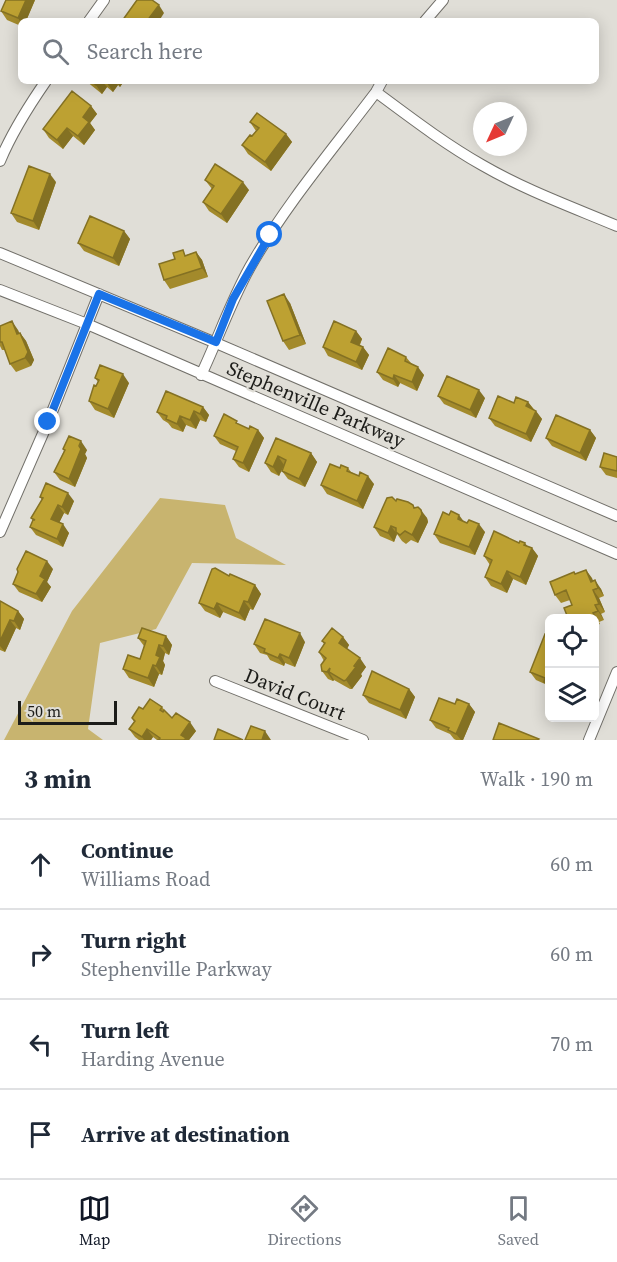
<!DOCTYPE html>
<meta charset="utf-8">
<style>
:root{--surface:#fff;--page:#f2f2f3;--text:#1f2937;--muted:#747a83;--line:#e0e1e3;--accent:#111827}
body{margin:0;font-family:"Source Serif 4",serif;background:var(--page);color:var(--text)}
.controls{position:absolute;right:18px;bottom:18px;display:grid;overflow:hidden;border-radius:9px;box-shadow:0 3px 15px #0003}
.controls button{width:54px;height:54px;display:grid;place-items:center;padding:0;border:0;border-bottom:2px solid var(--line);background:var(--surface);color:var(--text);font:30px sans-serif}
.compass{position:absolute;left:473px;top:102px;width:54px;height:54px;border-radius:50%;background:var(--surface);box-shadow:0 3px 15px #0003;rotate:226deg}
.scale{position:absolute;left:18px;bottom:15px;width:99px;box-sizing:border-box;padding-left:6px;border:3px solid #1c1c19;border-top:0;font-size:16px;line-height:21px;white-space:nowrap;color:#1c1c19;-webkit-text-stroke:4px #e0ded7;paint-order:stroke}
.stop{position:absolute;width:18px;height:18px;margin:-14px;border:4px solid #1a73e8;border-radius:50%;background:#fff}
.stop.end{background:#1a73e8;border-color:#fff;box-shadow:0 2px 6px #0008}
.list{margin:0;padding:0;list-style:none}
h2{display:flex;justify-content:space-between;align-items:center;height:78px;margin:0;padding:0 24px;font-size:26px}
h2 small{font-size:20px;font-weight:400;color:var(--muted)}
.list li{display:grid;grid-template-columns:39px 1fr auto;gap:18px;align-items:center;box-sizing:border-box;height:90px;padding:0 24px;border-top:2px solid var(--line)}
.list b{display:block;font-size:22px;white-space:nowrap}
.list p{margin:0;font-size:20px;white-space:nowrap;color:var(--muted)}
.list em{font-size:20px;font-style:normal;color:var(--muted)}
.icon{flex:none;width:33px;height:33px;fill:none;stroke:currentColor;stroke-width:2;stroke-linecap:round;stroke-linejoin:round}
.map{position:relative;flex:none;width:617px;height:740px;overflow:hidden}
.search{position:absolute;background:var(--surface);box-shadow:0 3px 15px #0003;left:18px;right:18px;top:18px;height:66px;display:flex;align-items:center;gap:15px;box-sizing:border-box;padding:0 21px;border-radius:9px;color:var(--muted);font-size:22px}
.sheet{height:438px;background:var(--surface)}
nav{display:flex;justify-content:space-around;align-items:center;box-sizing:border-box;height:84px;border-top:2px solid var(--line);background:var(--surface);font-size:16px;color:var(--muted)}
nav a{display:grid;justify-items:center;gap:3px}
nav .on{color:var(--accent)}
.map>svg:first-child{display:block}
.green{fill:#c8b46f}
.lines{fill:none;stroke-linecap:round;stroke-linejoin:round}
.street-casing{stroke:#72706a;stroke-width:12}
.street{stroke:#fff;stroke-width:10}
.wall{fill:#a38a2b}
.shaded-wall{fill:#847123}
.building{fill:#bda132;stroke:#847123;stroke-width:1.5}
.route{stroke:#1a73e8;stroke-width:8}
.labels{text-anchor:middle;stroke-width:4.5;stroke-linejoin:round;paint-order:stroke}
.street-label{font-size:20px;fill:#1c1c19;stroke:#e0ded7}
</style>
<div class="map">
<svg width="617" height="740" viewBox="0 0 617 740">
<rect width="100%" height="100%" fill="#e0ded7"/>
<path class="green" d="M160 498 225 505 236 538 286 565 192 563 156 629 100 643 88 729 103 740H4L72 611Z"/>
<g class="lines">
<g class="street-casing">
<path id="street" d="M89 21 104 0
M425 21 443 0
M376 92C411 118 445 144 482 165 525 190 572 207 617 226
M0 161C12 132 28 107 46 81
M0 253 216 343 617 516
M0 290 87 324 617 554
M201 375C218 339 231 301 250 267 286 204 333 149 376 92L382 81
M0 532 48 422 99 294
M215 681 363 740
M589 740 617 672"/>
</g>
<use href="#street" class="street"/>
</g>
<path class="wall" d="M35 0 26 21H21V26L7 20 1 11Z
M86 81H124L120 87 118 85 113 92 107 87 102 94Z
M91 106 97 114 90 123 95 130 84 145 73 136 63 149 49 138 43 129Z
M250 122 286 134 292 142 271 171 248 154 242 145 252 136 256 131Z
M205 180 249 190 227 223 209 211 203 202 212 189Z
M56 182 39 230 17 222 11 213Z
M124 231 130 239 119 266 84 251 78 243Z
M196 252 202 260 208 277 170 289 164 280 186 255Z
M290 303 306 344 289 350 283 341Z
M0 326 18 330 19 333H20L26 341 34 360 31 366 16 372 10 364 5 350H2L0 346Z
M356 331 362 339 360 345 363 347 369 355 362 370 328 356 323 347Z
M406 357 411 363 424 375 417 391 400 383 398 387 383 380 377 372Z
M95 378 129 383 114 418 95 410 89 401 98 382Z
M438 396 485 398 476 418 444 404Z
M528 402 542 419 531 442 495 426 489 418 514 403Z
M203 407 209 415 206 422 200 420 196 429 186 425 183 432 172 428 168 423 163 420 157 412Z
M240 425 249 429 258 430 264 438 249 472 239 467 233 459 236 451 220 444 214 436Z
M590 430 596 438 586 461 552 446 546 438Z
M276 438 311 453 317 462 305 487 288 479 282 471 284 465 279 476 271 472 265 463Z
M63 449 87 450 85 454 87 458 75 487 60 480 54 472 64 451Z
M617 457V478L606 475 600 467Z
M340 468H348L351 472 374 484 363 509 327 494 321 485Z
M40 497 74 501 68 515 64 513 59 523 69 533 63 547 36 535 30 527 33 521 31 518 42 500Z
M396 501 415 508 427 518 428 522 418 543 411 540 406 544 402 541 397 534 394 542 380 536 374 527Z
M464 522 485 532 475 555 440 543 434 534Z
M519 543 532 548 538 556 526 585 513 579 507 593 491 586 485 577 490 565 484 556Z
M53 569 47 582 51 587 42 602 19 592 13 584Z
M586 570 593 581 601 589 604 596 599 598 605 612 601 614 604 620 599 622 600 624 594 626V618H568L572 605 570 600 561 603 555 595 575 574Z
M229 576 255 585 261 594 253 610 250 609 245 621 223 612 220 618 205 611 199 603Z
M0 601 18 611 24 619 20 630 16 628 5 652 0 650Z
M166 636 172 645 169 655 165 653 163 661 165 665 162 675 159 674 154 687 129 678 123 669 140 659 144 646 138 638Z
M549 636V691L545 684 536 680 530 672Z
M343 637 349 645 347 649 366 667 361 674 362 676 352 689H350L334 680 333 681 328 679 322 671 324 661 319 652 324 644 322 641Z
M305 642 295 667 285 663 284 666 270 660 267 655 260 653 254 644Z
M409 689 415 697 406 719 369 703 363 695Z
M455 704H469L475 712 463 740H456L454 739 450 734 436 728 430 720Z
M162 707 165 711 172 718 196 731 189 740H157L153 737 151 740H139L135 737 129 729 134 722 132 718 143 709Z"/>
<path class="shaded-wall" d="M26 0H35L26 21H21V23L18 18Z
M159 5 164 13 159 21H147Z
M99 81H102L107 87 102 94 96 85Z
M108 81H115L118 85 113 92 107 83Z
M116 81H124L120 87Z
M91 106 97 114 90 123 95 130 84 145 78 136 83 117Z
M67 128 73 136 63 149 57 140Z
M286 134 292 142 271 171 265 162Z
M50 174 56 182 39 230 33 221Z
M243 182 249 190 227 223 221 214Z
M124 231 130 239 119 266 113 258Z
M196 252 202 260 208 277 202 268Z
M284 294 290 303 306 344 300 335Z
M12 321 18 330 23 343 17 334Z
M356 331 362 339 357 350 351 342Z
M20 333 26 341 34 360 31 366 25 358Z
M363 347 369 355 362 370 356 362Z
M418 367 424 375 417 391 412 382Z
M123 374 129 383 114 418 108 409Z
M394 375 400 383 398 387 393 379Z
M479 390 485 398 476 418 470 410Z
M528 402 534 410 526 406Z
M203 407 209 415 206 422 200 414Z
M194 411 200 420 196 429 190 420Z
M536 411 542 419 531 442 526 434Z
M180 416 186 425 183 432 177 424Z
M258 430 264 438 249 472 243 463Z
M590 430 596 438 586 461 580 453Z
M81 441 87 450 85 454 87 458 75 487 69 479Z
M311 453 317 462 305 487 299 479Z
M278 456 284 465 279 476 273 467Z
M368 476 374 484 363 509 357 501Z
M68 493 74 501 68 515 62 507Z
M58 505 64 513 57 527 51 519Z
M421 510 427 518 428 522 418 543 412 535Z
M459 515 465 523 458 519Z
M63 524 69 533 63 547 57 539Z
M479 524 485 532 475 555 469 547Z
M391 526 397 534 394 542 388 533Z
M525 543 531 551 532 548 538 556 526 585 520 577Z
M47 561 53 569 47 582 51 587 42 602 36 594 40 576Z
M586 570 592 578 597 591 591 582Z
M507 571 513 579 507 593 501 584Z
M595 580 601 589 604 596 598 588Z
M255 585 261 594 253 610 248 602Z
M593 590 599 598 605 612 599 604Z
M244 601 250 609 245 621 239 613Z
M217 603 223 612 220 618 214 609Z
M595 605 601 614 604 620 598 611Z
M18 611 24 619 20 630 14 621Z
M10 620 16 628 5 652 0 646V641Z
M300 633 305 642 295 667 289 658Z
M166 636 172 645 169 655 163 646Z
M343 637 349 645 345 652 339 643Z
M159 645 165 653 163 661 165 665 162 675 156 666V655Z
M280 654 285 663 284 666 278 658Z
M360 658 366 667 361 674 362 676 352 689 346 680Z
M153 665 159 674 154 687 148 678Z
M330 668 329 672 334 680 333 681 327 672Z
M409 689 415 697 406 719 400 710Z
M469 704 475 712 463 740H461L456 734Z
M190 722 196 731 189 740H184L181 735Z
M147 729 153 737 151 740H144L142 737Z
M265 731 271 740H262Z"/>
<path class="building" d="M6 0H26L18 18 1 11Z
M137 0H152L159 5 147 21H122Z
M91 81H99L96 85Z
M72 91 91 106 83 117 89 122 78 136 67 128 57 140 43 129Z
M257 113 286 134 265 162 242 145 250 135 252 136 259 128 250 122Z
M215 164 243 182 221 214 203 202 214 186 205 180Z
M29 166 50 174 33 221 11 213Z
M90 216 124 231 113 258 78 243Z
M183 250 185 256 196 252 202 268 164 280 159 264 175 259 173 253Z
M284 294 300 335 283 341 267 301Z
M12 321 17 334 20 333 28 352 25 358 10 364 2 342H0V326Z
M334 321 356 331 351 342 363 347 356 362 323 347Z
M388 348 406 357 405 361 418 367 412 382 394 375 393 379 377 372Z
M100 365 123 374 108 409 89 401 94 385 96 386 99 380 95 378Z
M447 376 479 390 470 410 438 396Z
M166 391 203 407 200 414 194 411 190 420 180 416 177 424 166 419 167 416 157 412Z
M498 396 514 403 516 397 528 402 526 406 536 411 526 434 489 418Z
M224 414 237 421 236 423 249 429 250 426 258 430 243 463 233 459 238 447 214 436Z
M556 415 590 430 580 453 546 438Z
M69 436 81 441 79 446 81 449 69 479 54 472 65 450 63 449Z
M276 438 311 453 299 479 282 471 286 460 278 456 273 467 265 463Z
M604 453 617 457V471L600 467Z
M330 464 340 468 341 465 348 468 347 471 359 476 360 472 368 476 357 501 321 485Z
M46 483 68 493 62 507 58 505 51 519 63 524 57 539 30 527 33 520H35L31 518 43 498 40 497Z
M392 497 396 501 397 499 408 502 413 505 414 508 418 507 421 510 422 514 412 535 405 531 400 535 396 532V528L391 526 388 533 374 527 387 498Z
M451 511 459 515 458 519 467 523 469 520 479 524 469 547 434 534 443 512 449 515Z
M494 531 519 543 520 541 525 543 524 545 532 548 520 577 507 571 501 584 485 577 492 560 484 556Z
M26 551 47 561 40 576 45 579 36 594 13 584 18 572 17 569Z
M215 568 229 576 230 574 255 585 248 602 244 601 239 613 217 603 214 609 199 603 212 569Z
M586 570 591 582 595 580 598 588 593 590 599 604 595 605 598 611 593 613 594 615 585 618H568L564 608 572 605 566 590 555 595 550 582 574 572 575 574Z
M0 601 18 611 14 621 10 620 0 641Z
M265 619 300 633 289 658 280 654 278 658 264 652 265 649 254 644Z
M142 628 166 636 163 646 159 645 156 655 160 657 156 666 153 665 148 678 123 669 128 655 140 659 146 641 138 638Z
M332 628 343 637 339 643 360 658 354 666 356 667 346 680 344 681 329 672 330 668 327 672 322 671 321 665 326 658 319 652 325 643 322 641Z
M545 634 549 636V685L544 682 545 678 530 672Z
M372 671 409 689 400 710 363 695Z
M439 698 455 704 457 699 469 704 456 734 448 730 449 728 430 720Z
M150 699 162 707 160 710 163 712 164 710 172 718 176 713 190 722 181 735 186 738 184 740H158L160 738 147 729 142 737 129 729 135 721 132 718 139 707 143 709Z
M499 723 539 739 538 740H493Z
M251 726 265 731 262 740H245Z
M218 729 243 740H214Z"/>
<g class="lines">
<path class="route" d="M48 422 99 294 216 342 233 299 270 235"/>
</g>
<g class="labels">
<g class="street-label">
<text transform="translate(316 404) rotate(23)" y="7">Stephenville Parkway</text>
<text transform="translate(295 694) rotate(22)" y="7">David Court</text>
</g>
</g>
</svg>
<div class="controls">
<button><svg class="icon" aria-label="locate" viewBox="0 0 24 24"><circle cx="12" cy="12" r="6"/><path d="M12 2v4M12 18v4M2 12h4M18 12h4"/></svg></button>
<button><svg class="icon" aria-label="layers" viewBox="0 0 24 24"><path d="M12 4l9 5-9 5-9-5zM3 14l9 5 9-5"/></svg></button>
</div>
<svg class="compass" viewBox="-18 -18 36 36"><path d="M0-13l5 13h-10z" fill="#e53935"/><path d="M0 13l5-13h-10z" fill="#747a83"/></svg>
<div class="scale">50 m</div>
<div class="stop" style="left:270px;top:235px"></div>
<div class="stop end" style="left:48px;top:422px"></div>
<div class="search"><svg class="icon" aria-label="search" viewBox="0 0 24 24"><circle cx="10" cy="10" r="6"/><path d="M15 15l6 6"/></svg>Search here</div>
</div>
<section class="sheet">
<h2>3 min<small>Walk · 190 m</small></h2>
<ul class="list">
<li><svg class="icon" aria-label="ahead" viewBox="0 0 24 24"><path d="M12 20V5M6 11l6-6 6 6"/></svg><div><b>Continue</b><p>Williams Road</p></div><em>60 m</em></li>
<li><svg class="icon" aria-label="right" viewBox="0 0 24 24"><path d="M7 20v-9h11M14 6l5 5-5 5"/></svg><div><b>Turn right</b><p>Stephenville Parkway</p></div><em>60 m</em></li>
<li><svg class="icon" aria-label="left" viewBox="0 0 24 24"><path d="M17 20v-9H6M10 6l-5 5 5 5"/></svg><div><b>Turn left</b><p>Harding Avenue</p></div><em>70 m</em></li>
<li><svg class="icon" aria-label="arrive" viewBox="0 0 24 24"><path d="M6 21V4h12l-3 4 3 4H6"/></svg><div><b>Arrive at destination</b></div></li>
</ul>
</section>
<nav>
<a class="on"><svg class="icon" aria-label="map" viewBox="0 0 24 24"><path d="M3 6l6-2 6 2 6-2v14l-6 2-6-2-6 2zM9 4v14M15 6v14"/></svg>Map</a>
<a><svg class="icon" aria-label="directions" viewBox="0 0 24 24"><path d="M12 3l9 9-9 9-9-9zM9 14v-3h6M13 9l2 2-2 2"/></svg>Directions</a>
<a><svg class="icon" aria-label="saved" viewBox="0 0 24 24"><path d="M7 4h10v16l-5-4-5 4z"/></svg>Saved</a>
</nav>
